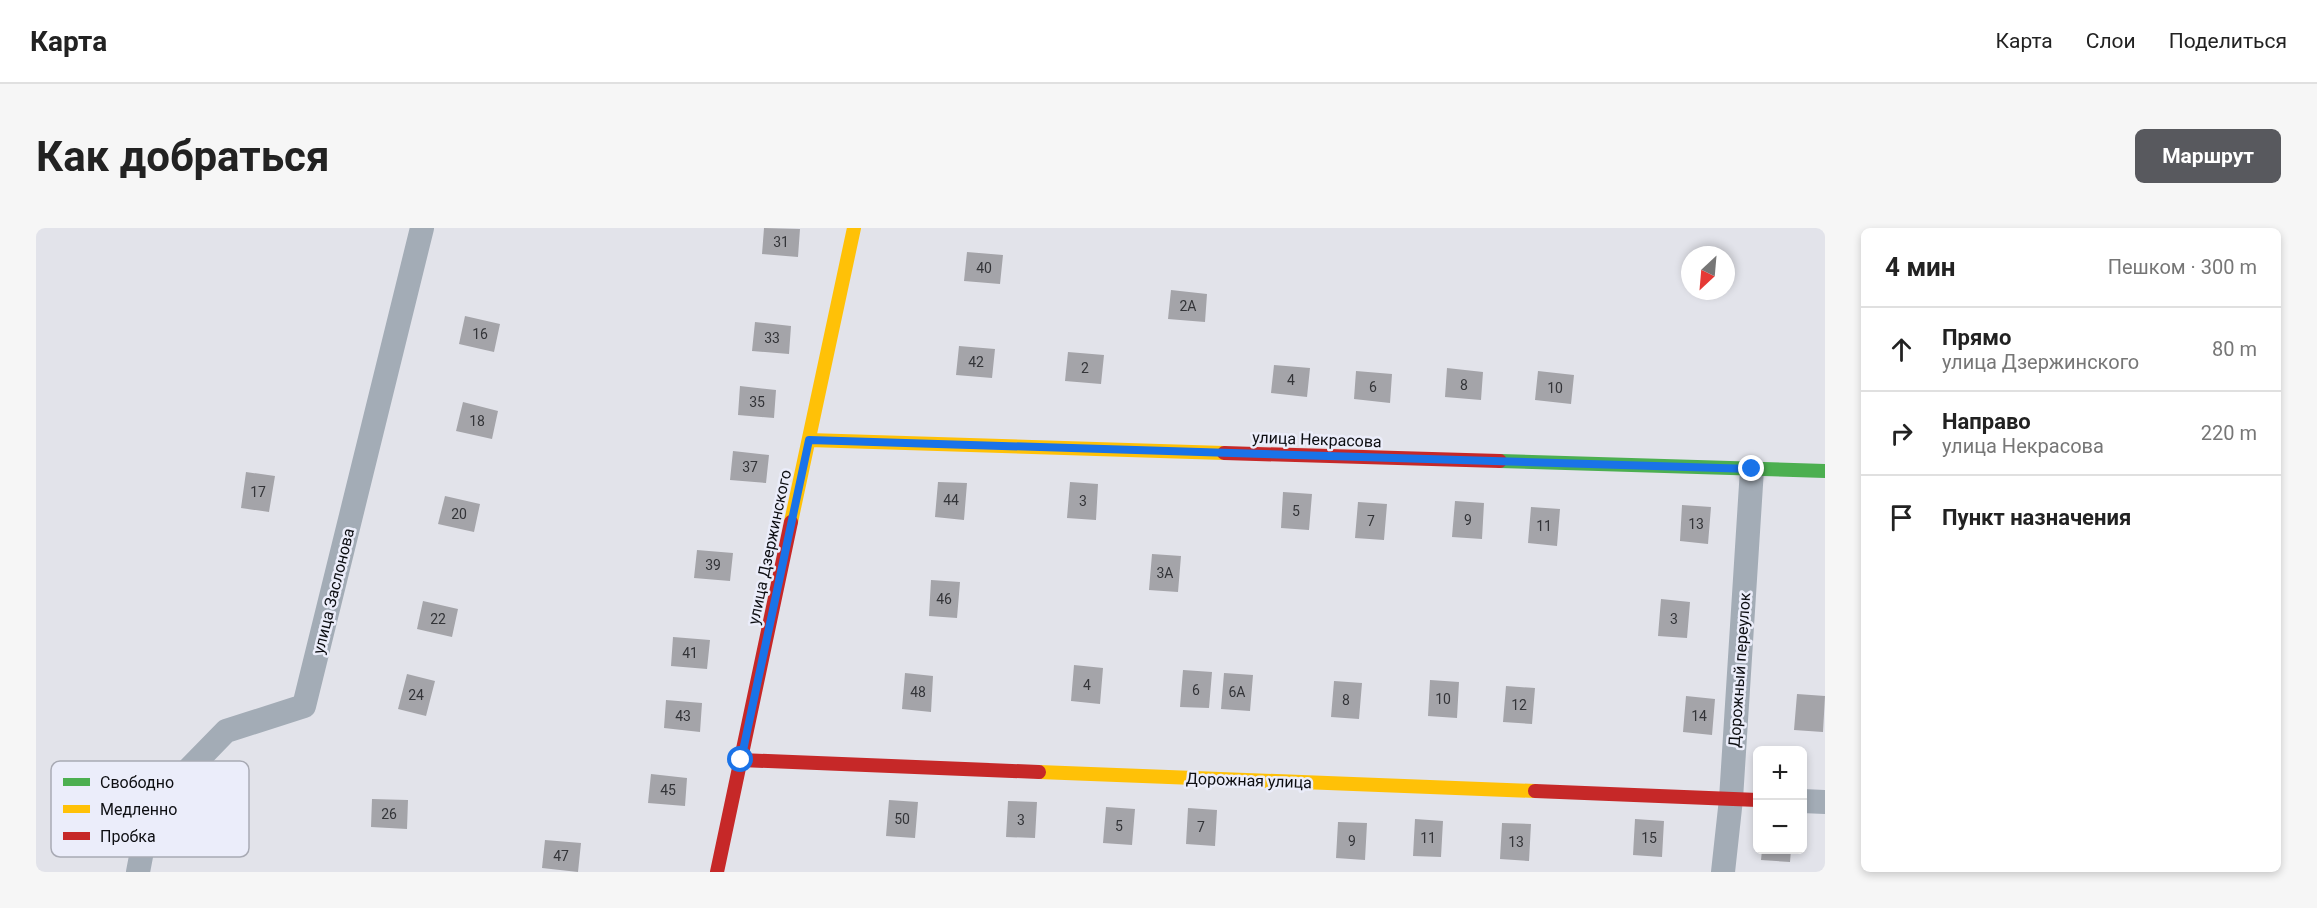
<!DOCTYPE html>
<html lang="ru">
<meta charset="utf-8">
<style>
:root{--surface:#fff;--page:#f6f6f6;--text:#222;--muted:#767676;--line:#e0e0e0;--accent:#58595e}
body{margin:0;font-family:Roboto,sans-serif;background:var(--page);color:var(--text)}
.controls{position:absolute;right:18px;bottom:18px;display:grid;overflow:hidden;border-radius:9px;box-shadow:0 3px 9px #0003}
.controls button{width:54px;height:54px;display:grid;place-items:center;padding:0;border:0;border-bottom:2px solid var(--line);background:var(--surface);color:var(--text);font:30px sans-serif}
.compass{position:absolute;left:1645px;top:18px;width:54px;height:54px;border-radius:50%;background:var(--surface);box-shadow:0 3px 9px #0003;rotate:206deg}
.stop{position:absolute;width:18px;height:18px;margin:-14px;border:4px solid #1a73e8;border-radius:50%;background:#fff}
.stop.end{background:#1a73e8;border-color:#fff;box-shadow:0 2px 6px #0008}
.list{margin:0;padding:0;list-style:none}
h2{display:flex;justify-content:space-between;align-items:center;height:78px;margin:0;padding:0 24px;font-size:26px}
h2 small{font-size:20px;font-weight:400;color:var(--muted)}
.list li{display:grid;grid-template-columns:39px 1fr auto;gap:18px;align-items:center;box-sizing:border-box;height:84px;padding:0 24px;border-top:2px solid var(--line)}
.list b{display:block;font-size:22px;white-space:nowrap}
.list p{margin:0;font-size:20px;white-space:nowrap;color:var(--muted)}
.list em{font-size:20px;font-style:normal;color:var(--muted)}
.icon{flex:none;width:33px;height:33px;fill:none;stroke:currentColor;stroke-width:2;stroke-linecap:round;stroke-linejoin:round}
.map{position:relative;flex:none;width:1789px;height:644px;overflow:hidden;border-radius:9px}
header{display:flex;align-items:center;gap:36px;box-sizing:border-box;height:84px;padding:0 30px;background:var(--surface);border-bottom:2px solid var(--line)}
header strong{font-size:28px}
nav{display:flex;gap:33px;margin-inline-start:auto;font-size:21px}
.intro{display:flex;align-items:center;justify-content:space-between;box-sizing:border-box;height:144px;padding:0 36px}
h1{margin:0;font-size:42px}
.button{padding:15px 27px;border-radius:9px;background:var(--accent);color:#fff;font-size:21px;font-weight:700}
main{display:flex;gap:36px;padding:0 36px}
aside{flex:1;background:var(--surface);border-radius:9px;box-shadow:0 3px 9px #0003}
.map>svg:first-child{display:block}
.building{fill:#a4a4a9}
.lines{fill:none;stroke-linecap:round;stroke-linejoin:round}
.street{stroke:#a3acb6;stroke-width:24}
.fast{stroke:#4caf50;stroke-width:14}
.slow{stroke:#ffc107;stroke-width:14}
.jam{stroke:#c62828;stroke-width:14}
.route{stroke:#1a73e8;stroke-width:8}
.labels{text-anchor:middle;stroke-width:5;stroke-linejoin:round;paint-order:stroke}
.number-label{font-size:14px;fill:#333438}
.street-label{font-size:16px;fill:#0d0e12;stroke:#ebedfa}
.key{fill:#ebedfa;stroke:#a8aab4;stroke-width:1.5}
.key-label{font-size:16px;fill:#0d0e12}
</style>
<header>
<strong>Карта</strong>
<nav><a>Карта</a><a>Слои</a><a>Поделиться</a></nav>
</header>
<div class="intro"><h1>Как добраться</h1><a class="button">Маршрут</a></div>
<main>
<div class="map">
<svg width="1789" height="644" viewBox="0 0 1789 644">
<rect width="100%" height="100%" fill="#e2e3ea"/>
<path class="building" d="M728 0 764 1 762 29 726 26Z
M931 24 967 27 964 56 928 53Z
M1135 62 1171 66 1169 94 1132 91Z
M429 88 464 96 458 124 423 116Z
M719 94 755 98 753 126 716 123Z
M923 118 959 121 956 150 920 147Z
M1032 124 1068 127 1065 156 1029 153Z
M1238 137 1274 140 1271 169 1235 165Z
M1411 140 1447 144 1445 172 1409 169Z
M1320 143 1356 146 1354 175 1318 171Z
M1502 143 1538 147 1535 176 1499 172Z
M704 158 740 162 738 190 702 187Z
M427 174 462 183 456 211 420 203Z
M697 223 733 227 730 255 694 252Z
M210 244 239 248 233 284 205 280Z
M902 254 931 255 928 292 899 289Z
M1034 254 1062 256 1060 292 1031 290Z
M1247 264 1276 266 1273 302 1245 300Z
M409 268 444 276 438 304 402 296Z
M1419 273 1448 275 1446 311 1416 309Z
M1322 274 1351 276 1348 312 1319 310Z
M1646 277 1675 279 1672 316 1644 313Z
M1495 279 1524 281 1521 318 1492 315Z
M661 322 697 325 694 353 658 350Z
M1116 326 1145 328 1142 364 1113 362Z
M895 352 924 354 921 390 893 388Z
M1625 371 1654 374 1651 410 1622 408Z
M387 373 422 381 416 409 381 401Z
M637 409 674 412 671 441 635 438Z
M1038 437 1067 440 1064 476 1035 473Z
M1147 442 1176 444 1173 480 1144 479Z
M869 445 897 448 895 484 866 481Z
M1188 445 1217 447 1214 483 1185 481Z
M371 446 399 453 390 488 362 481Z
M1394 452 1423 454 1421 490 1392 488Z
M1298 453 1326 455 1323 491 1295 489Z
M1470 458 1499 460 1496 496 1467 494Z
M1761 466 1789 468 1787 504 1758 502Z
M1650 468 1679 471 1676 507 1647 504Z
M630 472 666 475 664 504 628 500Z
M615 546 651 550 649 578 612 575Z
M336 571 372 572 371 601 335 599Z
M853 572 882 574 879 610 850 608Z
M972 573 1001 574 999 610 970 609Z
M1070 579 1099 581 1096 617 1067 615Z
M1152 580 1181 582 1179 618 1150 616Z
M1379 591 1407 593 1405 629 1377 628Z
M1599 591 1628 593 1626 629 1597 627Z
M1302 594 1331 595 1329 632 1300 630Z
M1466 595 1495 596 1493 633 1464 631Z
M509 612 545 615 542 644 506 640Z
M1726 622H1755L1754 634 1725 632Z"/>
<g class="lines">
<path class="street" d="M1766 573 1789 574
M102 644 114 581 190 503 268 478 386 0
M1687 644 1695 571 1716 241"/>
<path class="fast" d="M1464 233 1789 243"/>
<path class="slow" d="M773 212 1188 225
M755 294 818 0
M1003 544 1499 563"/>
<path class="jam" d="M1188 225 1464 233
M705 532 1003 544
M1499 563 1722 572
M681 644 755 294"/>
</g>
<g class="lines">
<path class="route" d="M705 532 773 212 1716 241"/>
</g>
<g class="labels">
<g class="number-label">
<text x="745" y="19">31</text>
<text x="948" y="45">40</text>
<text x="1152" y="83">2А</text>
<text x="444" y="111">16</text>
<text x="736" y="115">33</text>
<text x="940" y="139">42</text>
<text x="1049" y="145">2</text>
<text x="1255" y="157">4</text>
<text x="1428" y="162">8</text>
<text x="1337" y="164">6</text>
<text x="1519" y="165">10</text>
<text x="721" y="179">35</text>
<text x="441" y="198">18</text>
<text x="714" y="244">37</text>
<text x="222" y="269">17</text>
<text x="915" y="277">44</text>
<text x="1047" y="278">3</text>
<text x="1260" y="288">5</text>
<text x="423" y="291">20</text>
<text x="1432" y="297">9</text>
<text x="1335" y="298">7</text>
<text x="1660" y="301">13</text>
<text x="1508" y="303">11</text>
<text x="677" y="342">39</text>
<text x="1129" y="350">3А</text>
<text x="908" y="376">46</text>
<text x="402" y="396">22</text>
<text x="1638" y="396">3</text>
<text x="654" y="430">41</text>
<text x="1051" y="462">4</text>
<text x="1160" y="467">6</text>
<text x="882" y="469">48</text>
<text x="1201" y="469">6А</text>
<text x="380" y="472">24</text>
<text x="1407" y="476">10</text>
<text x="1310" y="477">8</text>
<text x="1483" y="482">12</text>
<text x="647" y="493">43</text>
<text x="1663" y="493">14</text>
<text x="632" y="567">45</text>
<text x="353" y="591">26</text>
<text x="866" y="596">50</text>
<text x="985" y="597">3</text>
<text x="1083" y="603">5</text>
<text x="1165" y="604">7</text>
<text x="1392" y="615">11</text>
<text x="1613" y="615">15</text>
<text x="1316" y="618">9</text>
<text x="1480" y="619">13</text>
<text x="525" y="633">47</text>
</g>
<g class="street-label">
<text transform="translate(1281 211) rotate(2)" y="6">улица Некрасова</text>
<text transform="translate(733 319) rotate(-78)" y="6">улица Дзержинского</text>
<text transform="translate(297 363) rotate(-76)" y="6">улица Заслонова</text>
<text transform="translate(1703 442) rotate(-86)" y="6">Дорожный переулок</text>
<text transform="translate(1213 552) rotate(2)" y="6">Дорожная улица</text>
</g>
</g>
<rect x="15" y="533" width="198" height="96" rx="9" class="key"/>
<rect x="27" y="550" width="27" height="8" fill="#4caf50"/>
<rect x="27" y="577" width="27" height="8" fill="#ffc107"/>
<rect x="27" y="604" width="27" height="8" fill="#c62828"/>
<g class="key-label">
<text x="64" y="560">Свободно</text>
<text x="64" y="587">Медленно</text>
<text x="64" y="614">Пробка</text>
</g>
</svg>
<div class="controls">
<button>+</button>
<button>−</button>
</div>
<svg class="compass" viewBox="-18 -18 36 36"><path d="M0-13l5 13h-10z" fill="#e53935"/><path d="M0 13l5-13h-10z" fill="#767676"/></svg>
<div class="stop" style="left:705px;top:532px"></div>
<div class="stop end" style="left:1716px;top:241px"></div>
</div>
<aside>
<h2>4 мин<small>Пешком · 300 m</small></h2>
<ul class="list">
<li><svg class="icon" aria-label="ahead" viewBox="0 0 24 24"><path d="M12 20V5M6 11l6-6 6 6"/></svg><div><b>Прямо</b><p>улица Дзержинского</p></div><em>80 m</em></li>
<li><svg class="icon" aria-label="right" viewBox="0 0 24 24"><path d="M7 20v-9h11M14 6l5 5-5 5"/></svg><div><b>Направо</b><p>улица Некрасова</p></div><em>220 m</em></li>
<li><svg class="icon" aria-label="arrive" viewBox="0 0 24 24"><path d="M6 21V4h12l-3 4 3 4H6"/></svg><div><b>Пункт назначения</b></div></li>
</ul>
</aside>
</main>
